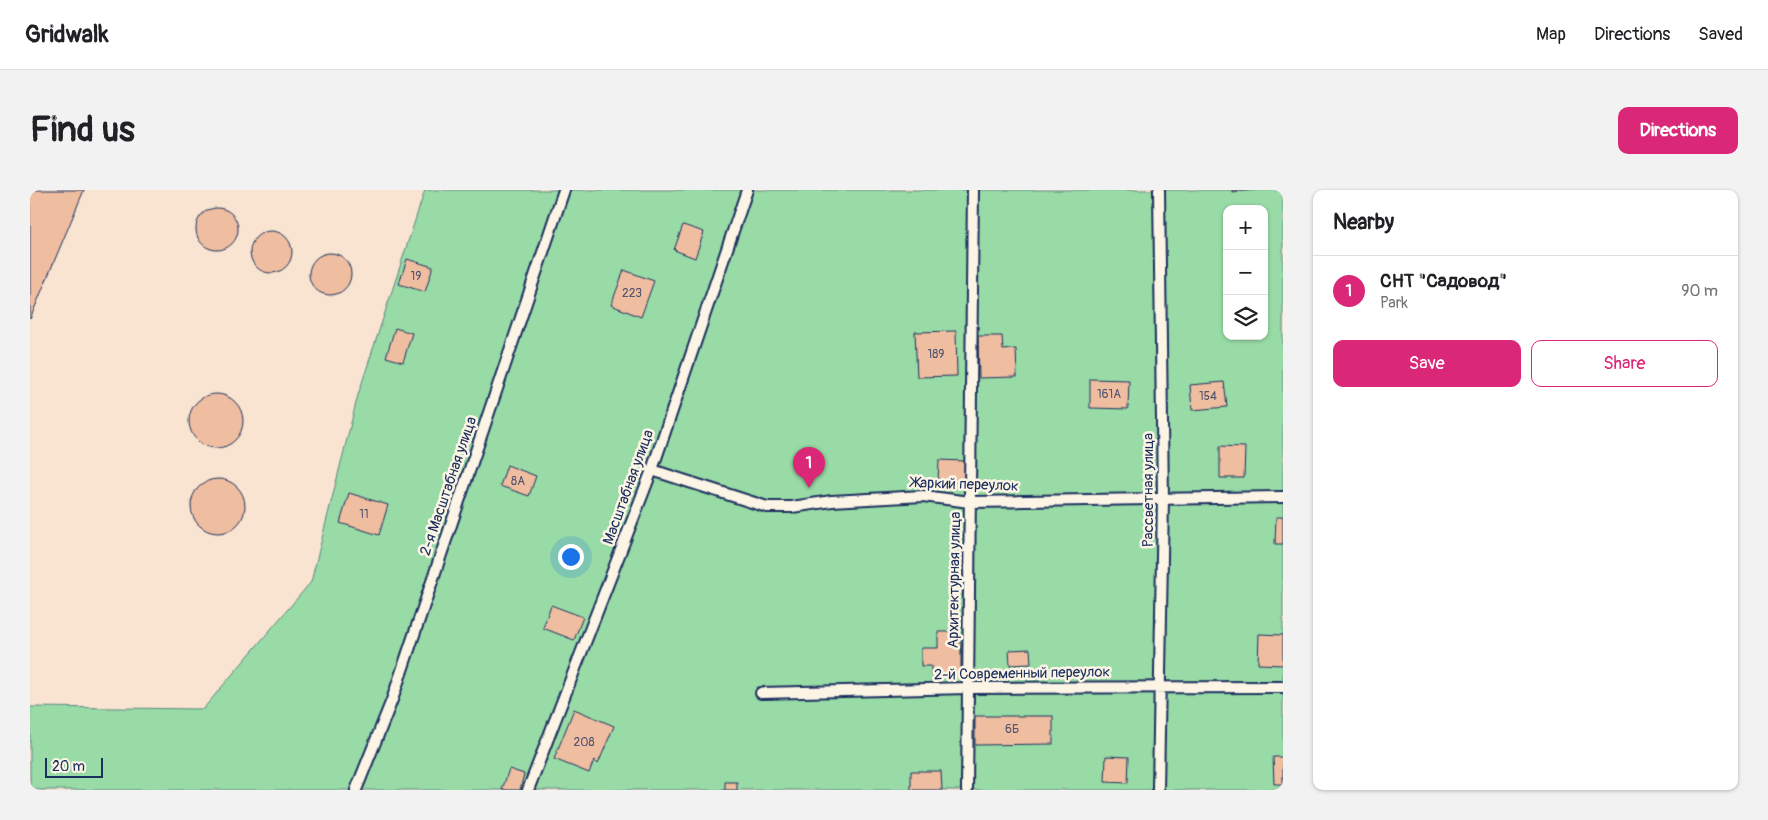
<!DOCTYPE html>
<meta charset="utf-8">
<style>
:root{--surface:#fff;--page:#f2f2f2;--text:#202124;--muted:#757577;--line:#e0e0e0;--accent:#db2777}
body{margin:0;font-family:Pangolin,sans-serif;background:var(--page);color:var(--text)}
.controls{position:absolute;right:15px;top:15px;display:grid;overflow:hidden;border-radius:10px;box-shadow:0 1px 4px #0004}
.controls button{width:45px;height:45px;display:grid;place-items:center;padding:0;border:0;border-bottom:1px solid var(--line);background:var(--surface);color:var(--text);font:25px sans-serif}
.scale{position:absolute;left:15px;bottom:12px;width:58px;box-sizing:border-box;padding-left:5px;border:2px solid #1b2f5e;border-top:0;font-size:14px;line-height:18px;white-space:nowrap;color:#1b2f5e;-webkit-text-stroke:4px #fcf5e5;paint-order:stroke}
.you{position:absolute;left:540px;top:366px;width:18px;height:18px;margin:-12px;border:4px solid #fff;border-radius:50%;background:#1a73e8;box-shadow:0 0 0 8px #1a73e833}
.badge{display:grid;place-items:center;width:32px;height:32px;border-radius:50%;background:var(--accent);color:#fff;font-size:16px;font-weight:700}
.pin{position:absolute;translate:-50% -41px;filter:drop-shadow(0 1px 2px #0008)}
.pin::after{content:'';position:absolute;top:26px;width:18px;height:15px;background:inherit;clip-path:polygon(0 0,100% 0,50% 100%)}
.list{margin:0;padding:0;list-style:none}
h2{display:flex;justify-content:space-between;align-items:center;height:65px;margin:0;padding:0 20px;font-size:21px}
h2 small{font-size:16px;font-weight:400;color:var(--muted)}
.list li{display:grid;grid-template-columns:32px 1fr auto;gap:15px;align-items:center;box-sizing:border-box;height:70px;padding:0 20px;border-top:1px solid var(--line)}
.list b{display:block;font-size:19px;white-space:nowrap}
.list p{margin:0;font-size:16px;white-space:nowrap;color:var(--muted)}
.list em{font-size:16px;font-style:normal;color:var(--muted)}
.actions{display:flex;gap:10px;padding:15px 20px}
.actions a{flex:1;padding:11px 0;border:1px solid var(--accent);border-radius:10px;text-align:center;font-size:18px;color:var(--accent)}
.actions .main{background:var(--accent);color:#fff}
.icon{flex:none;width:28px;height:28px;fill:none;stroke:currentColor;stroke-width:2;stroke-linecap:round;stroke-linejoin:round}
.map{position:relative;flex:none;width:1253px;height:600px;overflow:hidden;border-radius:10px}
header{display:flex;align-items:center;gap:30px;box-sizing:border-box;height:70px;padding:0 25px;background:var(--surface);border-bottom:1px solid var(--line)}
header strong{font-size:24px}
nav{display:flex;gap:28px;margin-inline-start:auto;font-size:18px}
.intro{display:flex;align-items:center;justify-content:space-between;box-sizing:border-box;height:120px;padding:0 30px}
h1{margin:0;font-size:35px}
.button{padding:12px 22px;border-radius:10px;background:var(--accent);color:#fff;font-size:18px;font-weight:700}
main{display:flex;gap:30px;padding:0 30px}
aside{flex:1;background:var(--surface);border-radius:10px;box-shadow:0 1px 4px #0004}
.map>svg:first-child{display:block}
.green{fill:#98dba6;stroke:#5a8582;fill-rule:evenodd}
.building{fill:#efbda0;stroke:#1b2f5e}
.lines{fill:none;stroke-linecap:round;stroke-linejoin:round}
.lane-casing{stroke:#1b2f5e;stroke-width:14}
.lane{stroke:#fcf5e5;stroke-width:10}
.labels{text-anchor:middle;stroke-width:5;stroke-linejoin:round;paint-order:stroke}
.number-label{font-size:12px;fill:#50526e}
.street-label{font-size:15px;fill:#1b2f5e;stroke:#fcf5e5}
</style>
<header>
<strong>Gridwalk</strong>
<nav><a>Map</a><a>Directions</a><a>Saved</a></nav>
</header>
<div class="intro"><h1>Find us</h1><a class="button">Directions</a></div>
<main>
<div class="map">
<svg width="1253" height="600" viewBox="0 0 1253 600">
<rect width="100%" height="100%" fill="#f8e4d0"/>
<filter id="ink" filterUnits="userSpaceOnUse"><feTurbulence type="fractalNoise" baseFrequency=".02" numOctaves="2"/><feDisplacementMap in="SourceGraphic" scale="10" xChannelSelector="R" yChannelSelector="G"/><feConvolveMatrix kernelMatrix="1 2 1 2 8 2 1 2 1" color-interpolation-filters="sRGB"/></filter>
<g filter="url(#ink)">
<path class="green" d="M395 0H1253V600H0V517L173 519 281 392 328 205ZM1197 19H1234V146H1197Z"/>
<path class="building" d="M0 0H54L0 129Z
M1202 0H1227L1202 2Z
M166 39a21 21 0 1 1 42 0a21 21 0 1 1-42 0Z
M653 35 674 42 665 68 644 60Z
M220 62a21 21 0 1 1 42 0a21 21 0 1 1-42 0Z
M279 84a21 21 0 1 1 42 0a21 21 0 1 1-42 0Z
M377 69 403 77 395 102 369 94Z
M594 80 624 91 611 127 581 115Z
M365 138 382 143 373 172 356 167Z
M926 141 927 186 887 187 885 142Z
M948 146H972L973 160 986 159 987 187 949 188Z
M1060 189 1099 190 1098 219 1060 218Z
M1194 192 1197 217 1162 220 1160 195Z
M159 231a27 27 0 1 1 54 0a27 27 0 1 1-54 0Z
M1190 256 1215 257 1214 288H1190Z
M909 270 935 271V293L908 292Z
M477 275 506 286 499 306 470 296Z
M161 316a27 27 0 1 1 54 0a27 27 0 1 1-54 0Z
M319 303 358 315 349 345 310 333Z
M1246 327H1253V354H1245Z
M521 415 553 427 544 450 513 438Z
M908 442H922L923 453 931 452V484L901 485V476H891V458H908Z
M1229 444 1253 445V475L1228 474Z
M1000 459 1001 474 980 475 979 460Z
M544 519 584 536 568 574 564 570 559 583 524 569Z
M945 526H1023V554L945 555Z
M1076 566 1099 567 1098 593 1075 592Z
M1243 567H1253V594H1244Z
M479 579 494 584 490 600H472Z
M881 581H911L912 600H881Z
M695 592H707V600H695Z"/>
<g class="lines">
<g class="lane-casing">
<path id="lane" d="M622 280 737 317H762L802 311 893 306 940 312 1253 307
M731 503 938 498 1253 497
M326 600 362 510 534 0
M498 600 622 280 717 0
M937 600 943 0
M1128 600 1133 308 1129 0"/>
</g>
<use href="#lane" class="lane"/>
</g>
</g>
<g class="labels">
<g class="number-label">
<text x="386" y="90">19</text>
<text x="602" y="107">223</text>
<text x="906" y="168">189</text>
<text x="1079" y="208">161А</text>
<text x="1178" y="210">154</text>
<text x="488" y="295">8А</text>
<text x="334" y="328">11</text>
<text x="982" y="543">6Б</text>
<text x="554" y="556">208</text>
</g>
<g class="street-label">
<text transform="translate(935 294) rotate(2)" y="5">Жаркий переулок</text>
<text transform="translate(418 296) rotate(-71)" y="5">2-я Масштабная улица</text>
<text transform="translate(598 297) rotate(-70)" y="5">Масштабная улица</text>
<text transform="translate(1118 300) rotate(-90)" y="5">Рассветная улица</text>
<text transform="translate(924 390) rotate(-89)" y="5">Архитектурная улица</text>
<text transform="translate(992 483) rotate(-1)" y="5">2-й Современный переулок</text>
</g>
</g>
</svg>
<div class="controls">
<button>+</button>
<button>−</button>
<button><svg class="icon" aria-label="layers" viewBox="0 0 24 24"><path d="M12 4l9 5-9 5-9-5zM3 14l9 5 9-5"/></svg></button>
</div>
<div class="scale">20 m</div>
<div class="you"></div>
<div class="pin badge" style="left:779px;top:298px">1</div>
</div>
<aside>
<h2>Nearby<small></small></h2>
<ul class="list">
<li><span class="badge">1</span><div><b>СНТ &quot;Садовод&quot;</b><p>Park</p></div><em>90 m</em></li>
</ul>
<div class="actions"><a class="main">Save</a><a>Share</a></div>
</aside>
</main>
